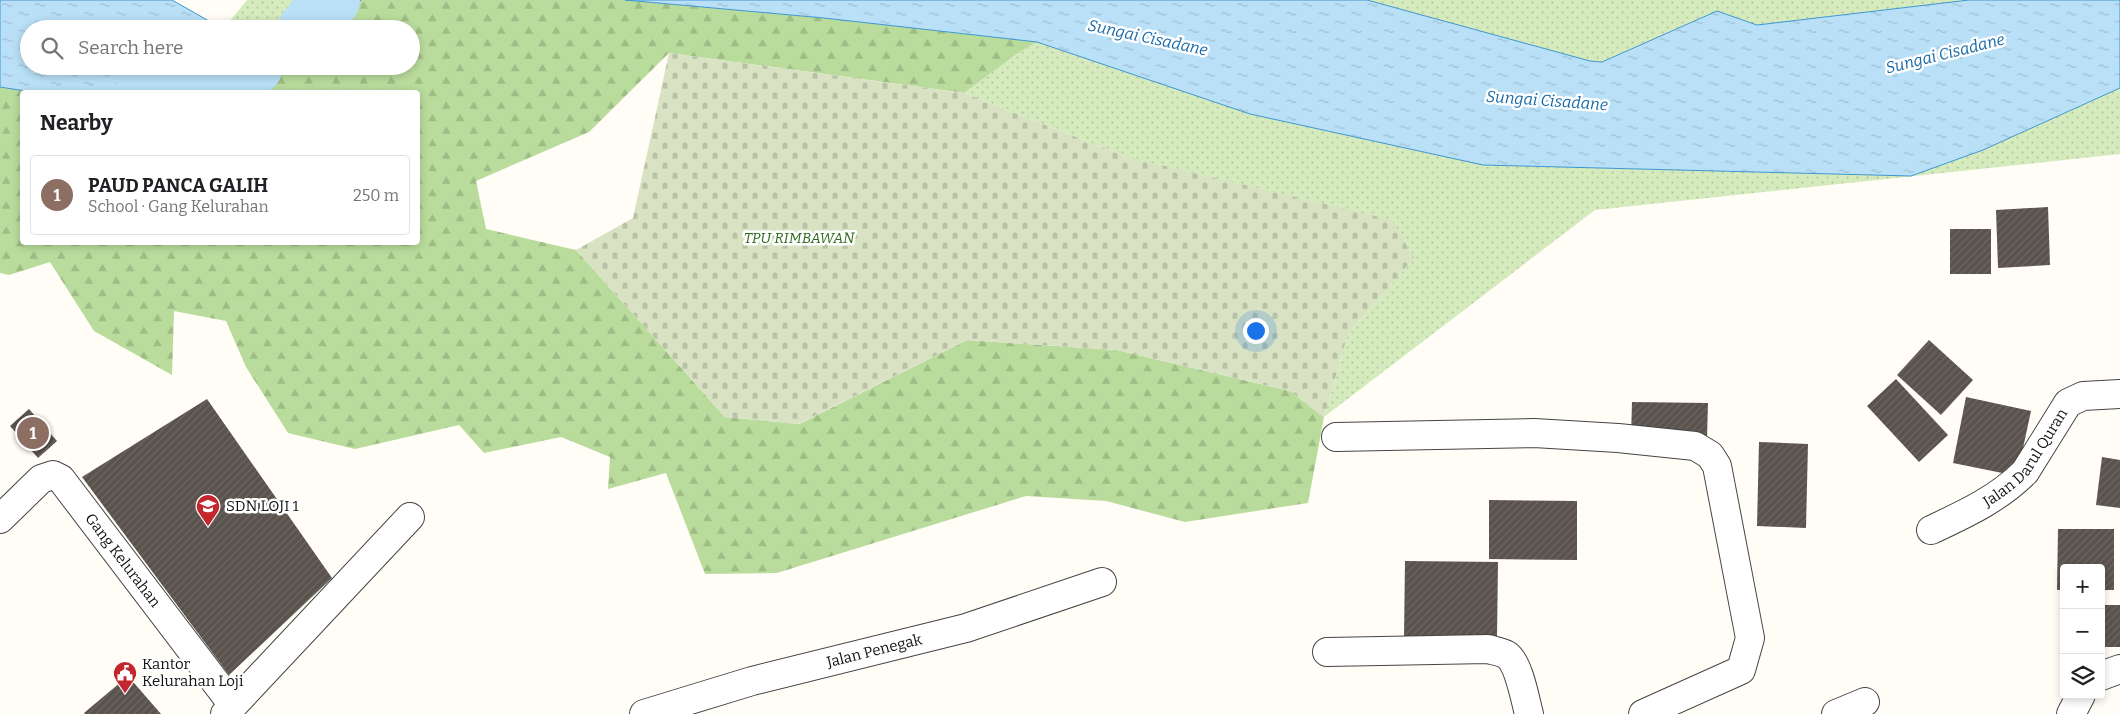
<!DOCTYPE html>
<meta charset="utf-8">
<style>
:root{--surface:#fff;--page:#f2f2f2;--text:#202124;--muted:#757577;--line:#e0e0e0;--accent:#b45309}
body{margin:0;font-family:Bitter,serif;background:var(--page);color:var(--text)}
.controls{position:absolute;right:15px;bottom:15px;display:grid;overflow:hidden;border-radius:5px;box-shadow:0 2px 8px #0003}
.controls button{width:45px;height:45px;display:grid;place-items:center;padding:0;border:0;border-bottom:1px solid var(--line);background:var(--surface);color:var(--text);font:25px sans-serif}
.you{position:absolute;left:1255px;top:330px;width:18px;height:18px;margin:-12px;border:4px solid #fff;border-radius:50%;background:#1a73e8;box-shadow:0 0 0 8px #1a73e833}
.badge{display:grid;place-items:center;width:32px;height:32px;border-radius:50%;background:var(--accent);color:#fff;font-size:16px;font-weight:700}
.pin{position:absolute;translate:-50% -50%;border:2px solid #fff;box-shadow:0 1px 5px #0006}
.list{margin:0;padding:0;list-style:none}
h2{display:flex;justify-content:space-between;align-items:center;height:65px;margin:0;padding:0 20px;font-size:21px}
h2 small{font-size:16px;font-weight:400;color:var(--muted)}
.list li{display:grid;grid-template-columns:32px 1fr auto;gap:15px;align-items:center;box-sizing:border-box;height:80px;margin:0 10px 10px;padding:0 10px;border:1px solid var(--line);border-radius:5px}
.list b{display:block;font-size:19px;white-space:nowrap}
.list p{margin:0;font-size:16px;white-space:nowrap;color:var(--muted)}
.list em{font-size:16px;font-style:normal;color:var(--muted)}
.icon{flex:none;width:28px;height:28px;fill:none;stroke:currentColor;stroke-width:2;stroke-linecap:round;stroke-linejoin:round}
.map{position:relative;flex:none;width:2120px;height:714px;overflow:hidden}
.search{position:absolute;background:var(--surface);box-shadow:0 2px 8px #0003;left:20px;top:20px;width:400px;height:55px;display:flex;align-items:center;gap:12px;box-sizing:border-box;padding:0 18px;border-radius:28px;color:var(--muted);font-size:19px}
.panel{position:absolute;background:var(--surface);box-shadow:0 2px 8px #0003;left:20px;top:90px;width:400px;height:155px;border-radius:5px}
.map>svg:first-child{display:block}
.grass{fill:url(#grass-dots)}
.forest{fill:url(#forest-firs)}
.cemetery{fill:url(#cemetery-stones)}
.water{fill:url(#water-ripples);stroke:#3f96cf}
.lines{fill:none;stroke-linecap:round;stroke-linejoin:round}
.river{stroke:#b9e0f7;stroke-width:58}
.building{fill:url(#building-hatch)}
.minor-casing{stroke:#444;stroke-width:30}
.minor{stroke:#fff;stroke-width:28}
.labels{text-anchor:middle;stroke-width:5;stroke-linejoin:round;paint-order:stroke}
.park-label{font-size:15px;font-style:italic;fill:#2f6b1f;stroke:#fff}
.street-label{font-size:15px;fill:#111;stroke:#fff}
.poi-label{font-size:15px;fill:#111;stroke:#fff;text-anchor:start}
.water-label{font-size:16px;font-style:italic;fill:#1768a6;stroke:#fff}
</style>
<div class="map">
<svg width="2120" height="714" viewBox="0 0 2120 714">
<defs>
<pattern id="grass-dots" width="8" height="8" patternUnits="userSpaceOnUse" patternTransform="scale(1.25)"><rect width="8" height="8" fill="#d5ebbd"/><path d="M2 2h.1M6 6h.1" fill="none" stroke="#b6c8a1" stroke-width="1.8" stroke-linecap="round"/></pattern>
<pattern id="forest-firs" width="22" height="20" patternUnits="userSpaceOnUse" patternTransform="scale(1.25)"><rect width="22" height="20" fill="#b9dc9c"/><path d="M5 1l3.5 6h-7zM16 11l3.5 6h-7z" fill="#9ebc85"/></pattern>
<pattern id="cemetery-stones" width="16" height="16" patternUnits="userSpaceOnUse" patternTransform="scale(1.25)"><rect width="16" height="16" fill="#d9e3c4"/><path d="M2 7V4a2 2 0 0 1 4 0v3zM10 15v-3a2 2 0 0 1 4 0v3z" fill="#b9c2a7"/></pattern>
<pattern id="water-ripples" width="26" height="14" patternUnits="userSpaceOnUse" patternTransform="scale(1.25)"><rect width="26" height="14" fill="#b9e0f7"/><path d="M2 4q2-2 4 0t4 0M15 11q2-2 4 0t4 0" fill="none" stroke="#9ebfd3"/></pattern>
<pattern id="building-hatch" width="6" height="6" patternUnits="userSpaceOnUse" patternTransform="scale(1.25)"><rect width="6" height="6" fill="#5a524d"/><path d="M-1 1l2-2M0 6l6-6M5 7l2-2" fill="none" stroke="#6d6662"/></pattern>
</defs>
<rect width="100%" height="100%" fill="#fffdf5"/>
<path class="grass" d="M247 0H331L307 29H223Z
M1367 0H1969L1757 25 1717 11 1602 62 1590 61Z
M1037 42 1250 114 1483 165 1911 176 1983 150 2120 88V154L1595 210 1324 417 1348 334 1414 258 1127 157 964 93 1018 53Z
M192 66H254L175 88Z"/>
<path class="forest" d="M361 0H625L824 18 1037 42 1018 53 964 93 669 53 589 132 476 181 486 229 576 250 725 417 799 424 967 340 1117 350 1290 391 1324 417 1308 503 1185 522 1106 501 1026 496 777 573 705 574 666 473 608 489 610 457 561 437 484 453 459 425 355 449 288 433 246 367 226 321 174 311 172 375 94 331 50 262 9 275 0 273V87L32 92H22V242H418V92H256L267 89 291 66H411V29H330Z"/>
<path class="cemetery" d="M669 53 964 93 1127 157 1392 220 1414 258 1348 334 1324 417 1290 391 1117 350 967 340 798 424 725 417 576 250 633 218Z"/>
<path class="water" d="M0 0H172L223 29H29V66H192L176 88 254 66H291L267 89 256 92H32L0 87Z
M331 0H361L330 29H307Z
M625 0H1367L1590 61 1602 62 1717 11 1757 25 1969 0H2120V88L1983 150 1911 176 1483 165 1250 114 1037 42 824 18Z"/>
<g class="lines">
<path class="river" d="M307 29 331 0
M141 66 175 88 254 66"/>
</g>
<path class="building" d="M2048 207 2050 265 1998 268 1996 210Z
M1950 229H1991V274H1950Z
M1929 340 1973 380 1941 415 1897 375Z
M1896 379 1948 435 1919 462 1867 406Z
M1966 397 2031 411 2017 476 1953 463Z
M207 399 332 578 229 675 82 477Z
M1632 402 1708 403 1707 438 1631 437Z
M29 409 57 441 38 458 10 426Z
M1759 442 1808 444 1806 528 1757 526Z
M2102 457 2120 460V508L2096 505Z
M1489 500 1577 501V560L1489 559Z
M2058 529H2114V590H2101V568H2064V590H2057Z
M1405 561 1498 562 1497 637 1404 636Z
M2101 605H2120V647H2101Z
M128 676 161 714H85L84 713Z"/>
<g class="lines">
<g class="minor-casing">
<g id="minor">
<path d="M1336 437 1534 433 1618 438 1695 446 1710 455 1717 466 1750 638 1741 670 1643 714"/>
<path id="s1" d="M0 519 41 479 53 475 61 479 233 705"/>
<path id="s2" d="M1931 530C1965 514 1998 499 2025 472L2068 403 2083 396 2120 394"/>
<path d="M1327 652 1488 649C1495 651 1502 652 1507 655 1519 664 1525 699 1529 714"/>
<path d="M2101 676 2120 669"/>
<path d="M225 714 410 517"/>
<path id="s3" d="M644 714 752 681 966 628 1102 582"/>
<path d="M1836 714 1865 702"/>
<path d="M2071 714 2081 695"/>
</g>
</g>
<use href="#minor" class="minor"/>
</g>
<defs>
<g id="school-pin" transform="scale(1.25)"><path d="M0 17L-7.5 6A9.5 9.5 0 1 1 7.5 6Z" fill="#c4262e" stroke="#fff"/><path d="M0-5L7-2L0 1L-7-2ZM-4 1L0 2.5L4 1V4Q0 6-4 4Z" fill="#fff"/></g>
<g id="civic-pin" transform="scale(1.25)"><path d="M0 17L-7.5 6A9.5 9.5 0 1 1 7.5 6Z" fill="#c4262e" stroke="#fff"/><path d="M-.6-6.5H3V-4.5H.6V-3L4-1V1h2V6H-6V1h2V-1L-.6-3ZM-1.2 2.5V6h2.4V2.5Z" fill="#fff"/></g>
</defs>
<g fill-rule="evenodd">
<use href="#school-pin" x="208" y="506"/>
<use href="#civic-pin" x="125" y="673"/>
</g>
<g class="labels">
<g class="park-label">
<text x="799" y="243">TPU RIMBAWAN</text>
</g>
<g class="street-label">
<text dy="5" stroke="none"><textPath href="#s2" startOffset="122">Jalan Darul Quran</textPath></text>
<text dy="5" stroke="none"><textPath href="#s1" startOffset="181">Gang Kelurahan</textPath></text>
<text dy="5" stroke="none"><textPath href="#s3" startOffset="239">Jalan Penegak</textPath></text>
</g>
<g class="poi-label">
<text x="226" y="511">SDN LOJI 1</text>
<text x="142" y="669">Kantor<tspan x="142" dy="17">Kelurahan Loji</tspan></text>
</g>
<g class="water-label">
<text transform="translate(1148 37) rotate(12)" y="6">Sungai Cisadane</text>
<text transform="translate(1945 53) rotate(-14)" y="6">Sungai Cisadane</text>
<text transform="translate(1547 100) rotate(4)" y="6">Sungai Cisadane</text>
</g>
</g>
</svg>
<div class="controls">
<button>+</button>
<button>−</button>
<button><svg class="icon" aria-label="layers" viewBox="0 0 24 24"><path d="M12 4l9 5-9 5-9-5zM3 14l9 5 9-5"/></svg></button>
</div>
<div class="you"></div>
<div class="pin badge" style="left:33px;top:433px;background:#8d6e63">1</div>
<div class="search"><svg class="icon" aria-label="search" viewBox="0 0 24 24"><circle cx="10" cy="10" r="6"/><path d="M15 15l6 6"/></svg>Search here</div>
<section class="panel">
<h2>Nearby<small></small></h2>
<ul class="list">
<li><span class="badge" style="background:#8d6e63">1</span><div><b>PAUD PANCA GALIH</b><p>School · Gang Kelurahan</p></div><em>250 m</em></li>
</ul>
</section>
</div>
